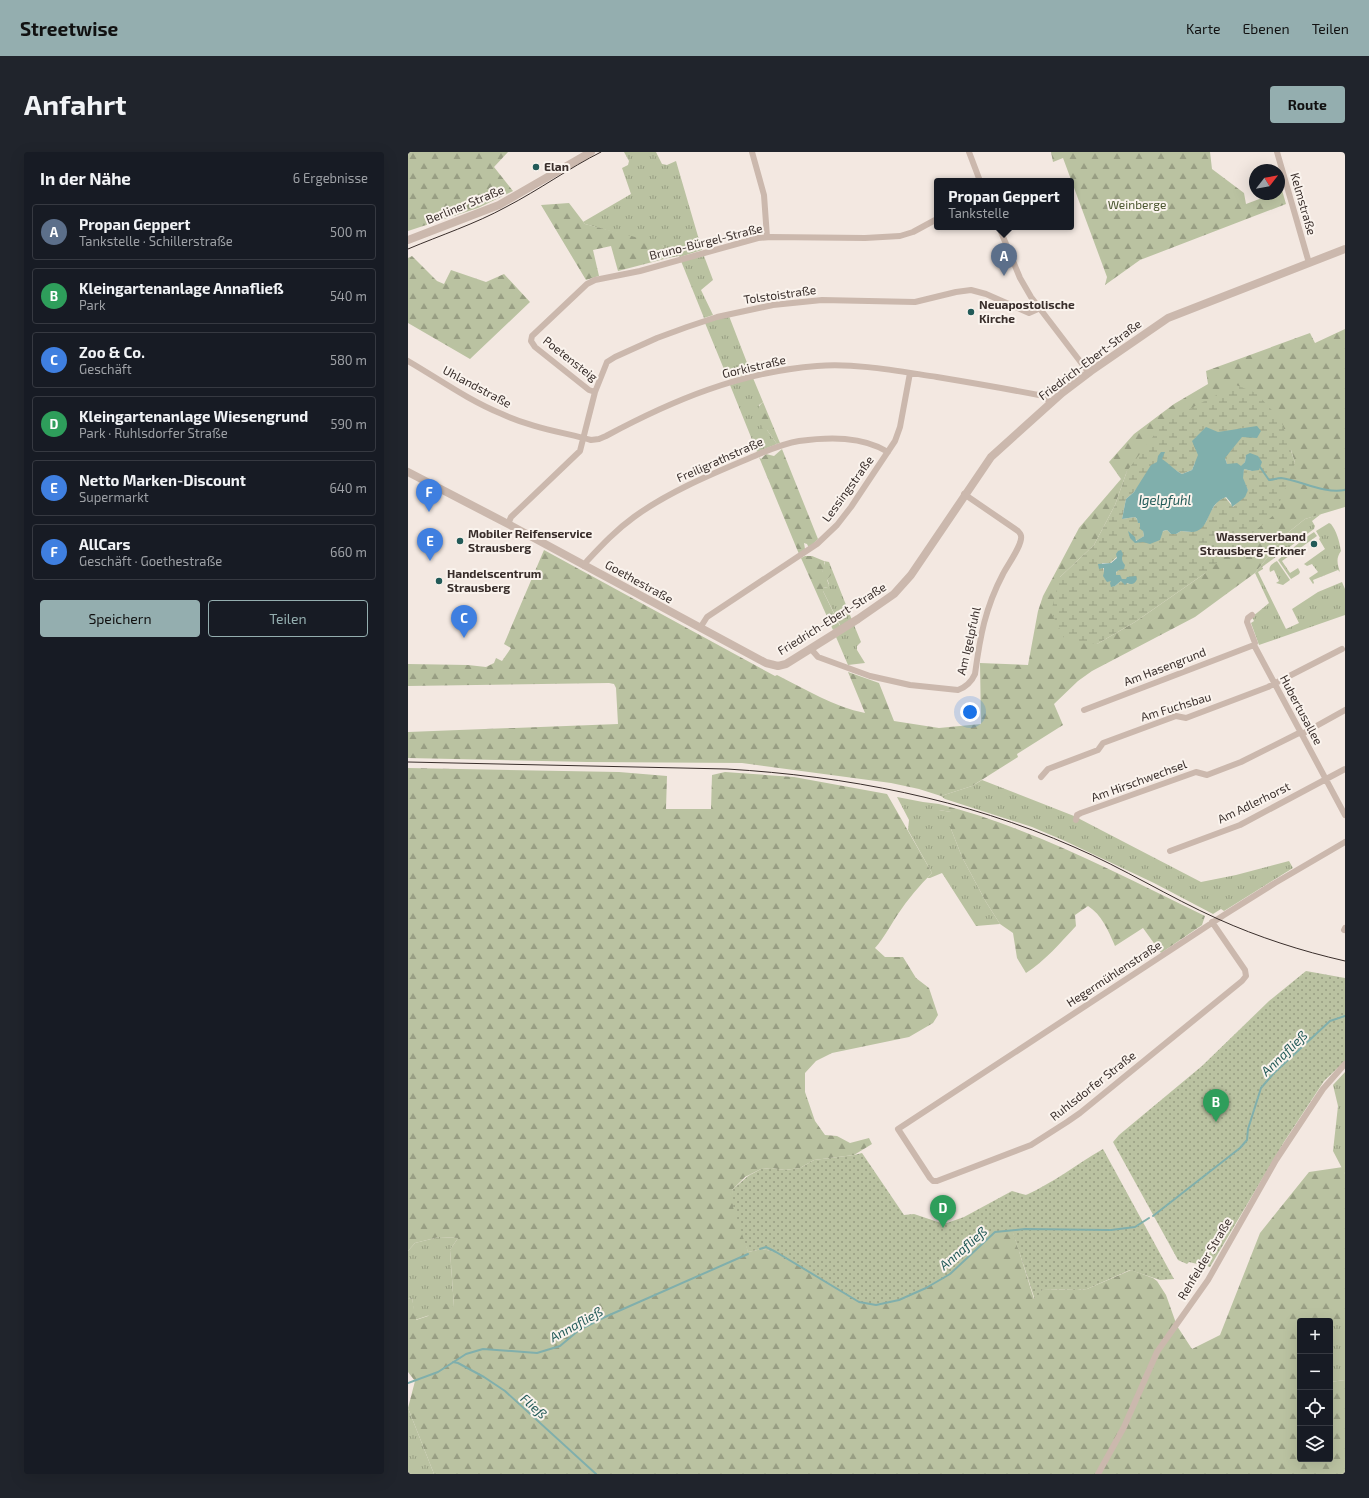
<!DOCTYPE html>
<html lang="de">
<meta charset="utf-8">
<style>
:root{--surface:#171b24;--page:#20242c;--text:#f1f3f6;--muted:#9ea1a6;--line:#363941;--accent:#94aeaf}
body{margin:0;font-family:"Exo 2",sans-serif;background:var(--page);color:var(--text)}
.controls{position:absolute;right:12px;bottom:12px;display:grid;overflow:hidden;border-radius:4px;box-shadow:0 4px 16px #0002}
.controls button{width:36px;height:36px;display:grid;place-items:center;padding:0;border:0;border-bottom:1px solid var(--line);background:var(--surface);color:var(--text);font:20px sans-serif}
.compass{position:absolute;left:841px;top:12px;width:36px;height:36px;border-radius:50%;background:var(--surface);box-shadow:0 4px 16px #0002;rotate:59deg}
.you{position:absolute;left:562px;top:560px;width:14px;height:14px;margin:-10px;border:3px solid #fff;border-radius:50%;background:#1a73e8;box-shadow:0 0 0 6px #1a73e833}
.badge{display:grid;place-items:center;width:26px;height:26px;border-radius:50%;background:var(--accent);color:#fff;font-size:13px;font-weight:700}
.pin{position:absolute;translate:-50% -33px;filter:drop-shadow(0 1px 2px #0008)}
.pin::after{content:'';position:absolute;top:21px;width:14px;height:12px;background:inherit;clip-path:polygon(0 0,100% 0,50% 100%)}
.popup{position:absolute;left:526px;top:26px;width:140px;height:52px;box-sizing:border-box;display:grid;place-content:center;border-radius:4px;background:var(--surface);filter:drop-shadow(0 1px 3px #0005);font-size:13px;white-space:nowrap;color:var(--muted)}
.popup b{font-size:15px;color:var(--text)}
.popup::after{content:'';position:absolute;left:50%;top:100%;margin-left:-8px;border:8px solid transparent;border-top-color:var(--surface)}
.list{margin:0;padding:0;list-style:none}
h2{display:flex;justify-content:space-between;align-items:center;height:52px;margin:0;padding:0 16px;font-size:17px}
h2 small{font-size:13px;font-weight:400;color:var(--muted)}
.list li{display:grid;grid-template-columns:26px 1fr auto;gap:12px;align-items:center;box-sizing:border-box;height:56px;margin:0 8px 8px;padding:0 8px;border:1px solid var(--line);border-radius:4px}
.list b{display:block;font-size:15px;white-space:nowrap}
.list p{margin:0;font-size:13px;white-space:nowrap;color:var(--muted)}
.list em{font-size:13px;font-style:normal;color:var(--muted)}
.actions{display:flex;gap:8px;padding:12px 16px}
.actions a{flex:1;padding:9px 0;border:1px solid var(--accent);border-radius:4px;text-align:center;font-size:14px;color:var(--accent)}
.actions .main{background:var(--accent);color:#111}
.icon{flex:none;width:22px;height:22px;fill:none;stroke:currentColor;stroke-width:2;stroke-linecap:round;stroke-linejoin:round}
.map{position:relative;flex:none;width:937px;height:1322px;overflow:hidden;border-radius:4px}
header{display:flex;align-items:center;gap:24px;box-sizing:border-box;height:56px;padding:0 20px;background:var(--accent);color:#111}
header strong{font-size:19px}
nav{display:flex;gap:22px;margin-inline-start:auto;font-size:14px}
.intro{display:flex;align-items:center;justify-content:space-between;box-sizing:border-box;height:96px;padding:0 24px}
h1{margin:0;font-size:28px}
.button{padding:10px 18px;border-radius:4px;background:var(--accent);color:#111;font-size:14px;font-weight:700}
main{display:flex;gap:24px;padding:0 24px}
aside{flex:1;background:var(--surface);border-radius:4px;box-shadow:0 4px 16px #0002}
.map>svg:first-child{display:block}
.grass{fill:url(#grass-tufts)}
.forest{fill:url(#forest-firs);fill-rule:evenodd}
.wetland{fill:url(#wetland-marsh);fill-rule:evenodd}
.garden{fill:url(#garden-dots)}
.water{fill:#80afac}
.lines{fill:none;stroke-linecap:round;stroke-linejoin:round}
.stream{stroke:#80afac;stroke-width:2}
.minor{stroke:#cbb8ad;stroke-width:6}
.tertiary{stroke:#cbb8ad;stroke-width:8}
.tram{stroke:#392e2b;stroke-width:1}
.poi-dot{fill:#225a58;stroke:#faf3ed;stroke-width:1.5}
.labels{text-anchor:middle;stroke-width:4;stroke-linejoin:round;paint-order:stroke}
.poi-label{font-size:12px;font-weight:bold;fill:#392e2b;stroke:#faf3ed;text-anchor:start}
.street-label{font-size:12px;fill:#392e2b;stroke:#faf3ed}
.park-label{font-size:12px;fill:#4c5730;stroke:#faf3ed}
.water-label{font-size:13px;font-style:italic;fill:#225a58;stroke:#faf3ed}
</style>
<header>
<strong>Streetwise</strong>
<nav><a>Karte</a><a>Ebenen</a><a>Teilen</a></nav>
</header>
<div class="intro"><h1>Anfahrt</h1><a class="button">Route</a></div>
<main>
<aside>
<h2>In der Nähe<small>6 Ergebnisse</small></h2>
<ul class="list">
<li><span class="badge" style="background:#5c6f8a">A</span><div><b>Propan Geppert</b><p>Tankstelle · Schillerstraße</p></div><em>500 m</em></li>
<li><span class="badge" style="background:#2e9e5b">B</span><div><b>Kleingartenanlage Annafließ</b><p>Park</p></div><em>540 m</em></li>
<li><span class="badge" style="background:#3f7fe0">C</span><div><b>Zoo &amp; Co.</b><p>Geschäft</p></div><em>580 m</em></li>
<li><span class="badge" style="background:#2e9e5b">D</span><div><b>Kleingartenanlage Wiesengrund</b><p>Park · Ruhlsdorfer Straße</p></div><em>590 m</em></li>
<li><span class="badge" style="background:#3f7fe0">E</span><div><b>Netto Marken-Discount</b><p>Supermarkt</p></div><em>640 m</em></li>
<li><span class="badge" style="background:#3f7fe0">F</span><div><b>AllCars</b><p>Geschäft · Goethestraße</p></div><em>660 m</em></li>
</ul>
<div class="actions"><a class="main">Speichern</a><a>Teilen</a></div>
</aside>
<div class="map">
<svg width="937" height="1322" viewBox="0 0 937 1322">
<defs>
<pattern id="grass-tufts" width="24" height="20" patternUnits="userSpaceOnUse"><rect width="24" height="20" fill="#bac2a1"/><path d="M3 7l-1-3M5 7V3M7 7l1-3M15 17l-1-3M17 17v-4M19 17l1-3" fill="none" stroke="#989e83"/></pattern>
<pattern id="forest-firs" width="22" height="20" patternUnits="userSpaceOnUse"><rect width="22" height="20" fill="#bac2a1"/><path d="M5 1l3.5 6h-7zM16 11l3.5 6h-7z" fill="#989e83"/></pattern>
<pattern id="wetland-marsh" width="20" height="14" patternUnits="userSpaceOnUse"><rect width="20" height="14" fill="#bac2a1"/><path d="M1 5h8M5 5V1M11 12h8M15 12V8" fill="none" stroke="#989e83"/></pattern>
<pattern id="garden-dots" width="8" height="8" patternUnits="userSpaceOnUse"><rect width="8" height="8" fill="#bac2a1"/><path d="M2 2h.1M6 6h.1" fill="none" stroke="#989e83" stroke-width="1.8" stroke-linecap="round"/></pattern>
</defs>
<rect width="100%" height="100%" fill="#f3e8e1"/>
<path class="grass" d="M216 0H248L254 12 259 13 268 9 294 98 272 105 271 104 260 106 255 94 177 72 175 70 223 42 214 16 220 13 221 9Z
M296 104 305 128 293 138 305 163 296 166 273 109Z
M321 164 343 221 320 227 297 171Z
M345 226 355 250 351 253 359 278 369 292 349 300 322 233Z
M913 362 904 369 907 374 906 377 854 415 855 417 850 420 878 477 891 471 884 457 910 440 934 430 937 437V463L851 493 843 471 846 469 844 465 861 451 847 421 877 383 897 367Z
M921 371 923 372C929 380 931 388 933 399 928 406 929 411 932 420L930 418 905 428 906 431 905 432 901 426 910 420 904 412 899 414 896 412 917 397 911 387 912 386 908 379Z
M906 380 909 384 874 409 882 421 890 416 892 420 891 422 883 427 870 408 897 386Z
M416 409 421 410 444 468 425 478 432 473 415 439V436L420 435 421 432 419 427 421 426 414 420 417 411Z
M869 409 882 428 875 433 868 431 871 429 866 418 862 420C860 414 864 412 869 409Z
M446 473 453 490 449 494V498L457 511 440 513 428 485Z
M574 628 666 664 793 730 828 723 881 709 885 716 816 759 813 757 805 762 746 731 657 689 624 675 537 647 533 644 564 634Z
M489 645 515 650 531 652V658L543 660V677L554 705 578 750 592 772 568 774 534 721 522 726H519L524 721 500 678 501 668Z
M937 920V1022L925 999 930 954 925 933Z
M31 1085 50 1086 42 1098 46 1155 7 1168 4 1146 0 1147V1099L7 1091Z
M922 1173H937V1228L922 1230Z
M0 1256 26 1322H0Z"/>
<path class="forest" d="M0 0H100L86 15 105 39 70 56 0 79Z
M643 0H802L804 17 836 41 838 52 865 42H871V40L874 38 878 52 732 108 697 133 699 125 655 6 645 10Z
M161 51 177 72 250 91 255 94 260 106 210 119 203 94 185 98 191 124 178 128 133 53Z
M4 104 29 129 36 132 43 118 78 130 96 122 122 150 62 207 0 171V106Z
M937 177V355L897 367 877 383 847 421 787 465 684 519 670 529 646 552 655 573 609 602 610 605 564 634 533 644 511 637 483 631 334 611 180 610 0 606V580L210 572 208 536 206 532 201 531 0 534V512L60 513 78 515 86 511 88 506 94 509 103 496 96 492 136 398 367 524 369 523C397 537 426 555 457 561L440 520 471 531 486 569 531 576 573 572 572 511 620 513 630 459 635 444 671 376 713 327 701 310 726 282 766 252 800 232 798 219 902 181 907 191ZM883 298 887 311 796 422 727 470 689 492 652 425 686 393 707 353 719 319Z
M355 250 372 291 369 292 359 278 355 277C351 267 345 258 355 250Z
M374 297 410 387 401 396 399 392 396 391 397 397 391 402 351 305 353 307 358 302 366 304Z
M397 404H404L416 409 417 415 414 420 421 417 423 423 419 428 421 433 420 435 415 436V439L432 474 425 478 393 406Z
M0 616 211 620 259 624 258 657H303L304 623 317 620 386 625 479 642 524 721C511 734 500 747 490 762 482 774 476 786 467 796L477 805H495L508 826 521 836 530 863 525 871 501 885 424 901 408 909 397 921V940L407 969 417 983 429 984 442 991 461 986 464 992 446 1003 406 1008 392 1016 377 1018 363 1016 353 1017 337 1025 324 1038 340 1100 354 1097 368 1100 451 1150 491 1148 518 1136 542 1122 587 1080H605L626 1147 635 1137 669 1138 679 1137 723 1118 745 1126 749 1129 758 1143 769 1174 784 1197 812 1183 852 1081 901 1020 935 1015 937 1022V1173H922V1169H892V1307H922V1230L937 1228V1322H26L0 1256 7 1229 0 1220V1147L4 1146 8 1168 20 1164 30 1148 46 1155 42 1098 50 1086 31 1085 7 1091 0 1099Z
M531 652C625 676 710 722 797 764L794 773 753 801 735 776 707 794C700 778 694 763 680 754L667 763 668 774C652 791 637 809 618 821L609 806 605 781 592 772 578 750 554 705 543 677V660L531 658Z"/>
<path class="wetland" d="M828 233 848 241 873 268 887 311 867 362 796 422 727 470 689 492 656 486 643 460 652 425 686 393 707 353 719 319 756 270ZM848 274 849 286 834 285 817 306 819 312 833 315 837 310 838 303 844 319 836 317 834 326 840 338 825 355 817 345 810 349 802 360 798 370 784 380 773 379 768 382H763L759 378C747 381 737 393 725 389L730 388 736 384 735 378 732 377V371L727 365 714 367 718 347 726 340 749 310 750 304C758 310 765 318 774 322L784 318 790 303 784 289 798 275 810 280ZM709 405H714C714 412 708 417 708 423L714 427H718L721 432 713 429 707 434 696 420 694 411H702Z"/>
<path class="garden" d="M898 819 937 826V909L916 929 876 990 802 1115 781 1110 779 1112 770 1108 705 990 711 983 794 914 861 849Z
M695 997 766 1127 752 1128 722 1118 679 1137 669 1138 635 1137 627 1148 605 1081 587 1080 542 1122 518 1136 491 1148 468 1153 451 1150 368 1100 354 1097 340 1100 325 1055 324 1038 340 1024 353 1017 363 1016 377 1018 392 1016 406 1008 446 1003 454 1001 496 1063 506 1062 536 1072 556 1065 604 1039 618 1043C645 1031 669 1012 695 997Z"/>
<path class="water" d="M849 274 853 279 849 286 834 285 817 306 819 312 829 311 833 314 837 310 838 303 842 301 850 304 854 310 851 318 844 319 836 317 835 326 840 338 837 345 824 355 823 351 818 345C799 352 803 373 789 379 784 381 778 379 773 379L768 382H763L759 378 755 379 752 388 742 392 735 390 727 391 722 386 720 379 727 385 728 389 736 384 735 379 732 377V371H730L729 367 727 365 714 367 718 347 726 340 743 313 749 310 750 304 753 300H757L754 307C762 312 766 318 774 322L784 318 790 303 784 289 798 275 810 280Z
M713 398 715 402C713 407 714 409 717 413L716 417 711 418 708 420V423H712L714 427H718L719 425 728 424 729 427C727 432 724 433 719 431L717 433 713 429 707 434 703 435 702 431 703 429 699 430 695 424 696 420V416L691 417 690 412 703 411 709 406 708 402 710 399Z"/>
<g class="lines">
<path class="stream" d="M852 315 861 328C865 328 869 326 873 326 894 329 916 342 937 338
M745 1064 832 996 839 988 840 977 853 936 866 921 922 869 937 864
M352 1097 358 1095 368 1100 451 1150 468 1153 491 1148 518 1136 542 1122 587 1080 617 1077 703 1078 727 1075 741 1066
M45 1210 50 1211 76 1225 97 1239 188 1322
M0 1231 30 1220 58 1202 75 1197 129 1201 152 1194 171 1178 197 1165 340 1102"/>
<path class="minor" d="M344 0 356 43 359 85
M561 0 572 29
M869 0 901 111
M591 75 612 126 623 145 681 221
M0 209C31 227 60 248 94 262 122 275 153 280 183 288L191 287 198 284C265 248 332 220 409 214 449 211 489 219 529 225 565 231 600 237 636 244L643 251
M187 240 181 238 127 195 123 189 124 184 179 132 187 128 232 119 350 86 363 85 457 86 492 84 505 80 529 67
M100 372 103 365 172 299 187 240 199 210 207 205 249 186 279 175 309 165 365 153 414 148 507 150 548 140 563 138 578 142 621 161 630 157
M176 414 179 409C194 393 208 378 226 365 259 341 299 324 337 308 354 301 372 292 391 289 421 285 454 284 480 300
M844 463 840 466 839 470 847 491 846 493 937 663
M292 476 299 465 409 392 429 373 443 355 487 289 492 275 502 221
M403 497 410 505 462 524 502 533 550 538C558 535 563 531 567 522 572 485 577 456 595 422 599 414 615 392 613 384 613 382 611 380 610 379L556 342
M676 558 846 493
M894 582 937 558
M633 625 640 617 690 598 695 591 768 564 778 566 860 535 934 497
M668 668 669 663 673 661 788 620 799 623 833 610 893 580
M762 699 832 673 937 617
M804 770 837 818 838 824 834 829 672 961 659 970 623 993 529 1029H525L522 1026 490 977 816 763 867 731 937 690
M936 778 937 776
M690 1322 716 1275 749 1200 800 1128 868 1008 915 937 937 912"/>
<path class="tertiary" d="M0 88 91 53 183 0
M0 320 100 372 358 511 370 514 378 512 450 467 486 442 503 423 583 305 654 241 683 219 760 166 937 97"/>
<path class="tram" d="M0 97C33 83 67 72 98 55 131 38 161 16 193 0
M0 610 319 617C438 624 557 647 666 695 715 716 761 745 810 767 850 785 893 799 937 809"/>
</g>
<g class="poi-dot">
<circle cx="128" cy="15" r="4"/>
<circle cx="563" cy="160" r="4"/>
<circle cx="52" cy="389" r="4"/>
<circle cx="906" cy="392" r="4"/>
<circle cx="31" cy="429" r="4"/>
</g>
<g class="labels">
<g class="poi-label">
<text x="136" y="19">Elan</text>
<text x="571" y="157">Neuapostolische<tspan x="571" dy="14">Kirche</tspan></text>
<text x="60" y="386">Mobiler Reifenservice<tspan x="60" dy="14">Strausberg</tspan></text>
<text x="898" y="389" text-anchor="end">Wasserverband<tspan x="898" dy="14">Strausberg-Erkner</tspan></text>
<text x="39" y="426">Handelscentrum<tspan x="39" dy="14">Strausberg</tspan></text>
</g>
<g class="street-label">
<text transform="translate(895 52) rotate(74)" y="4">Kelmstraße</text>
<text transform="translate(57 53) rotate(-22)" y="4">Berliner Straße</text>
<text transform="translate(298 90) rotate(-14)" y="4">Bruno-Bürgel-Straße</text>
<text transform="translate(372 143) rotate(-8)" y="4">Tolstoistraße</text>
<text transform="translate(162 207) rotate(38)" y="4">Poetensteig</text>
<text transform="translate(682 208) rotate(-37)" y="4">Friedrich-Ebert-Straße</text>
<text transform="translate(346 215) rotate(-13)" y="4">Gorkistraße</text>
<text transform="translate(69 235) rotate(28)" y="4">Uhlandstraße</text>
<text transform="translate(312 308) rotate(-24)" y="4">Freiligrathstraße</text>
<text transform="translate(440 337) rotate(-54)" y="4">Lessingstraße</text>
<text transform="translate(231 430) rotate(29)" y="4">Goethestraße</text>
<text transform="translate(424 467) rotate(-32)" y="4">Friedrich-Ebert-Straße</text>
<text transform="translate(561 489) rotate(-77)" y="4">Am Igelpfuhl</text>
<text transform="translate(757 515) rotate(-21)" y="4">Am Hasengrund</text>
<text transform="translate(768 555) rotate(-17)" y="4">Am Fuchsbau</text>
<text transform="translate(893 558) rotate(62)" y="4">Hubertusallee</text>
<text transform="translate(731 629) rotate(-20)" y="4">Am Hirschwechsel</text>
<text transform="translate(846 651) rotate(-26)" y="4">Am Adlerhorst</text>
<text transform="translate(706 822) rotate(-33)" y="4">Hegermühlenstraße</text>
<text transform="translate(685 934) rotate(-38)" y="4">Ruhlsdorfer Straße</text>
<text transform="translate(797 1107) rotate(-59)" y="4">Rehfelder Straße</text>
</g>
<g class="park-label">
<text x="729" y="57">Weinberge</text>
</g>
<g class="water-label">
<text x="757" y="353">Igelpfuhl</text>
<text transform="translate(876 901) rotate(-44)" y="5">Annafließ</text>
<text transform="translate(555 1096) rotate(-41)" y="5">Annafließ</text>
<text transform="translate(168 1172) rotate(-29)" y="5">Annafließ</text>
<text transform="translate(126 1254) rotate(42)" y="5">Fließ</text>
</g>
</g>
</svg>
<div class="controls">
<button>+</button>
<button>−</button>
<button><svg class="icon" aria-label="locate" viewBox="0 0 24 24"><circle cx="12" cy="12" r="6"/><path d="M12 2v4M12 18v4M2 12h4M18 12h4"/></svg></button>
<button><svg class="icon" aria-label="layers" viewBox="0 0 24 24"><path d="M12 4l9 5-9 5-9-5zM3 14l9 5 9-5"/></svg></button>
</div>
<svg class="compass" viewBox="-18 -18 36 36"><path d="M0-13l5 13h-10z" fill="#e53935"/><path d="M0 13l5-13h-10z" fill="#9ea1a6"/></svg>
<div class="you"></div>
<div class="pin badge" style="left:596px;top:124px;background:#5c6f8a">A</div>
<div class="popup"><b>Propan Geppert</b>Tankstelle</div>
<div class="pin badge" style="left:808px;top:970px;background:#2e9e5b">B</div>
<div class="pin badge" style="left:56px;top:486px;background:#3f7fe0">C</div>
<div class="pin badge" style="left:535px;top:1076px;background:#2e9e5b">D</div>
<div class="pin badge" style="left:22px;top:409px;background:#3f7fe0">E</div>
<div class="pin badge" style="left:21px;top:360px;background:#3f7fe0">F</div>
</div>
</main>
